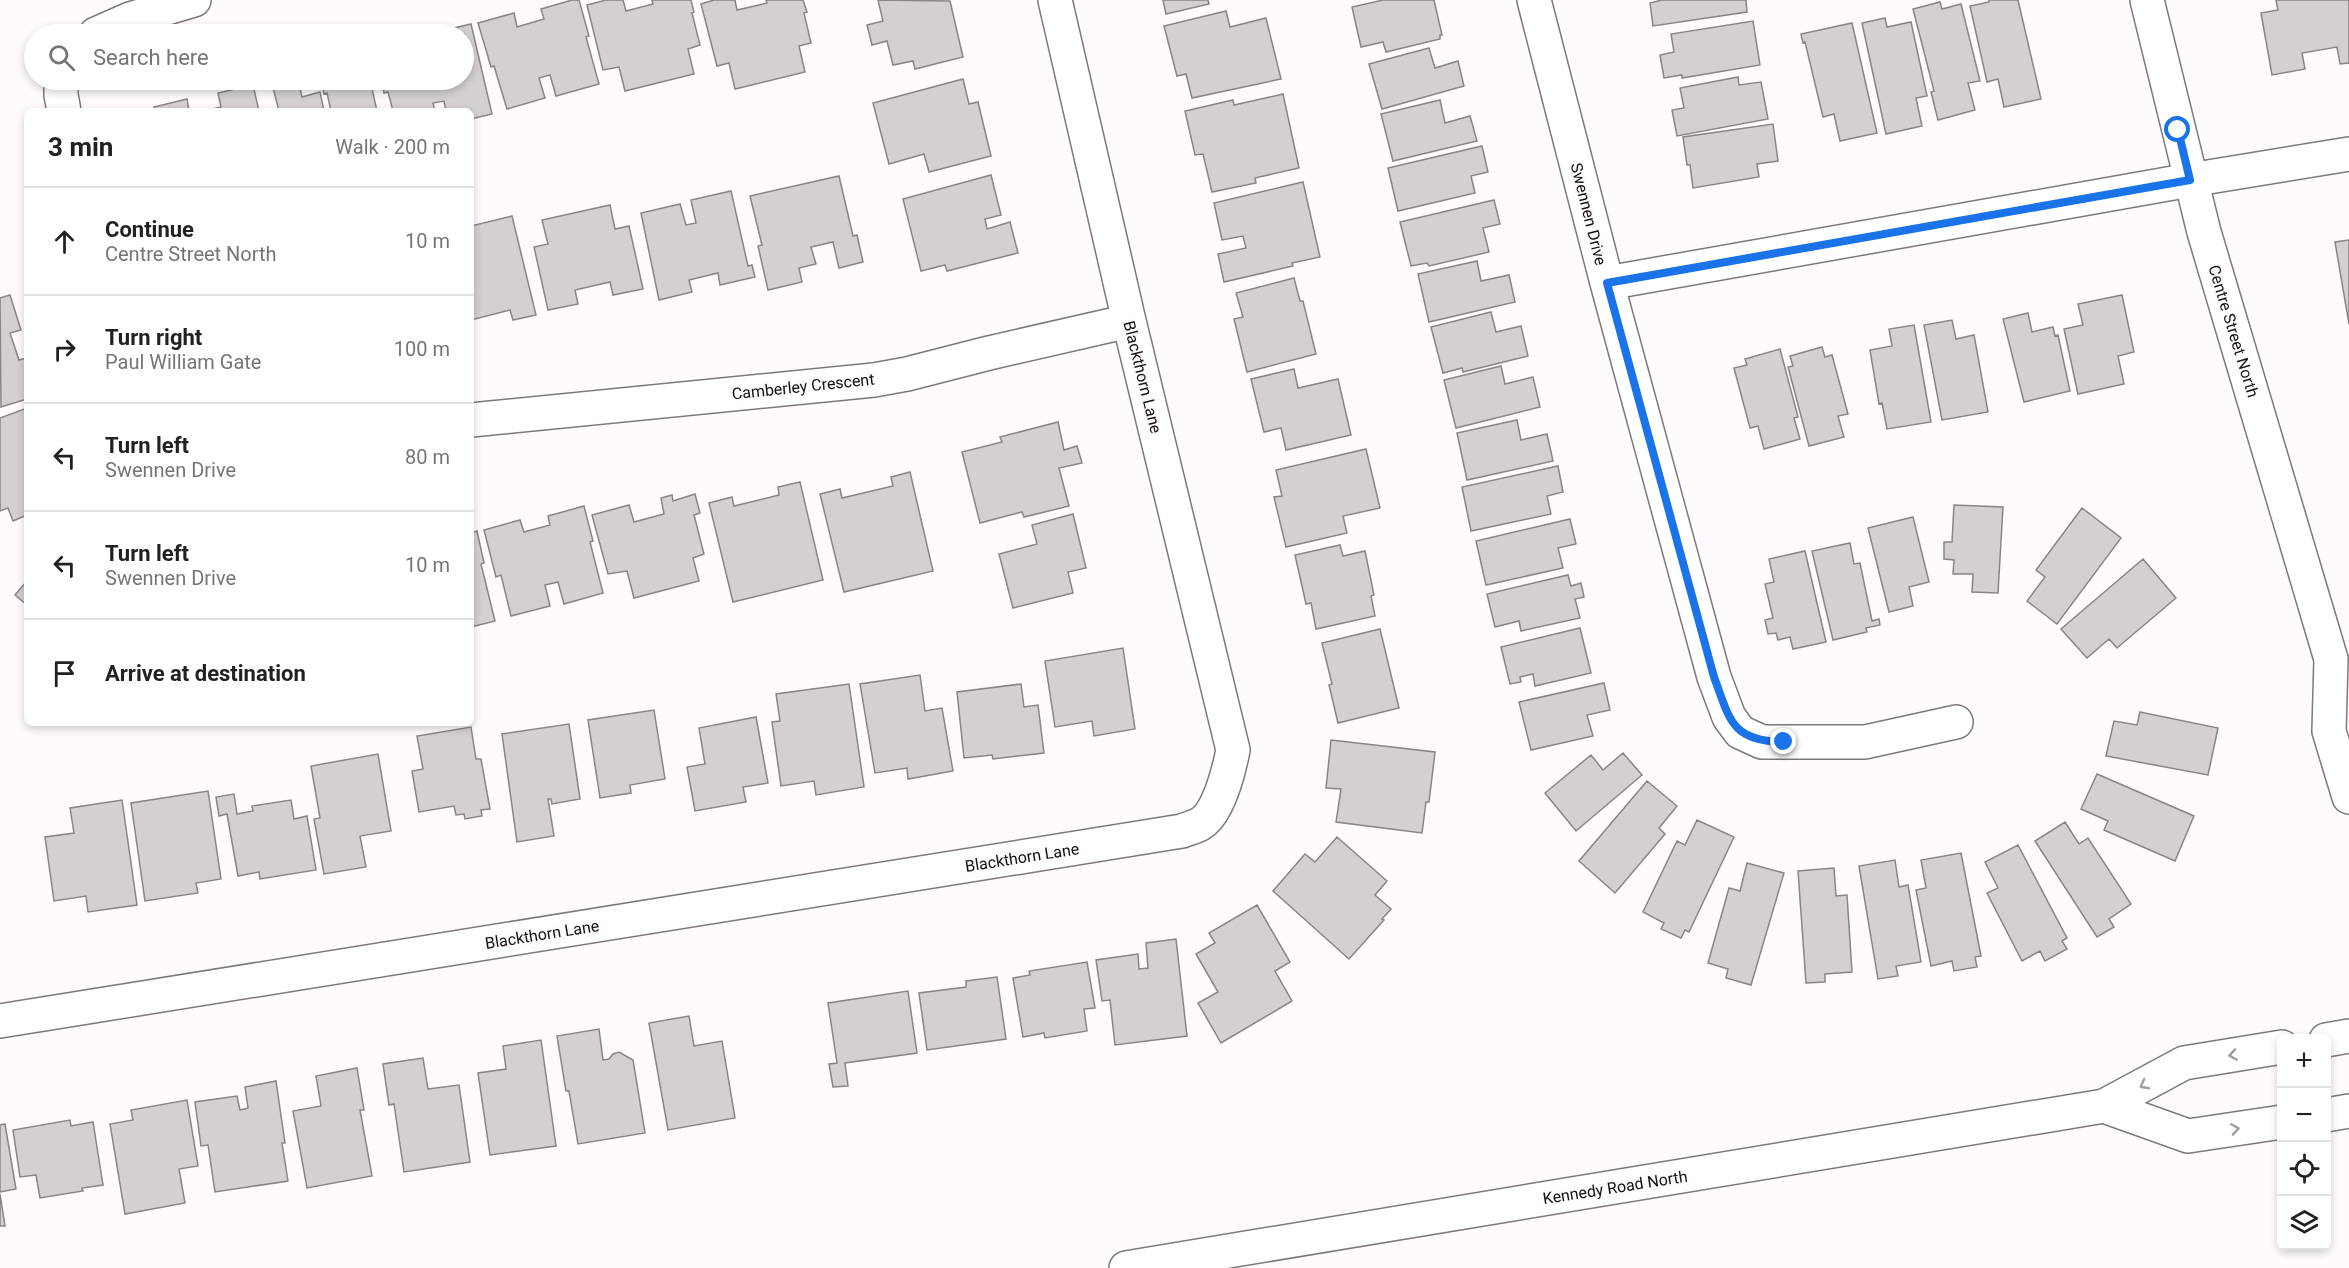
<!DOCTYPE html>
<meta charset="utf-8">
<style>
:root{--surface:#fff;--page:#f2f2f2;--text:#202124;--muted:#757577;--line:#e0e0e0}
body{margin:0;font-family:Roboto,sans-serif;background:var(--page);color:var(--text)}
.controls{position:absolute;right:18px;bottom:18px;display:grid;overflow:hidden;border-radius:9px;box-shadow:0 3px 9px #0003}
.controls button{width:54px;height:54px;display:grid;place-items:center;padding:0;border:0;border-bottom:2px solid var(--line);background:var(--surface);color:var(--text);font:30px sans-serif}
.stop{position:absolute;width:18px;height:18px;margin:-14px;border:4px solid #1a73e8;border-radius:50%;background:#fff}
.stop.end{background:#1a73e8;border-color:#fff;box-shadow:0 2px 6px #0008}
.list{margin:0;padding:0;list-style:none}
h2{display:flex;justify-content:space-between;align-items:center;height:78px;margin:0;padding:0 24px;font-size:26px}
h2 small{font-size:20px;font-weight:400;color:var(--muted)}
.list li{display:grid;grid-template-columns:39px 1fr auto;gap:18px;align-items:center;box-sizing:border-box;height:108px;padding:0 24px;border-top:2px solid var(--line)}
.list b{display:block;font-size:22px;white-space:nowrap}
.list p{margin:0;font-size:20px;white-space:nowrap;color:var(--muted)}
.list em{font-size:20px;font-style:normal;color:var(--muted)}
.icon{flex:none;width:33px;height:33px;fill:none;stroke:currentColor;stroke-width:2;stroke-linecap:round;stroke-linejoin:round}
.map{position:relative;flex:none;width:2349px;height:1268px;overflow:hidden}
.search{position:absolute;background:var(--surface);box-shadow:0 3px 9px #0003;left:24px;top:24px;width:450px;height:66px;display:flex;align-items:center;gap:15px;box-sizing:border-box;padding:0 21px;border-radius:33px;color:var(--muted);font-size:22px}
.panel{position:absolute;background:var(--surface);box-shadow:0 3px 9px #0003;left:24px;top:108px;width:450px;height:618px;border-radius:9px}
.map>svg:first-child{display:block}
.building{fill:#d4cfd3;stroke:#888487;stroke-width:1.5}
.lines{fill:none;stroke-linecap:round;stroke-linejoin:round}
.street-casing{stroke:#7d787c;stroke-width:36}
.secondary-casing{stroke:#7d787c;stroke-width:36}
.street{stroke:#fff;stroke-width:33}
.secondary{stroke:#fff;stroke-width:33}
.oneway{stroke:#a09fa0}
.route{stroke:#1a73e8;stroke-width:8}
.labels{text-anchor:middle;stroke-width:4.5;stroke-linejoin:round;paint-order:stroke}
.street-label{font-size:16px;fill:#121012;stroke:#fffafe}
</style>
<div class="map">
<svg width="2349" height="1268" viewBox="0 0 2349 1268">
<rect width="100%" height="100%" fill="#fffafe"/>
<path class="building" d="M572 0H579L589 36 586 37 599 84 556 96 550 75 539 78 545 98 507 109 494 66 491 67 478 23 514 13 517 27 544 19 541 9Z
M606 0H623L626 11 653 4 652 0H691L694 12 692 13 700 45 688 49 694 74 625 91 619 67 603 70 587 5Z
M714 0H735L737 10 767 3 766 0H803L807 12 804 13 811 43 799 46 805 72 735 89 729 63 717 66 701 4Z
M878 0 950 1 963 57 915 69 913 61 893 65 887 41 872 45 867 25 883 21Z
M1163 0H1208L1209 4 1166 14Z
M1383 0H1434L1442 35H1440V39L1386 52 1383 42 1361 47 1352 7Z
M1662 0H1746L1747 12 1653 26 1650 3Z
M1989 0H2018L2041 99 2004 107 1998 79 1987 82 1970 6 1989 2Z
M2276 0H2349V63L2340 64 2337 47 2302 53 2305 69 2272 75 2261 13 2278 10Z
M1940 2 1942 9 1961 4 1980 81 1968 83 1975 110 1938 120 1931 92 1934 91 1913 9Z
M1226 11 1230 27 1266 18 1281 79 1192 98 1186 74 1177 76 1164 26Z
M1885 18 1887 27 1911 22 1927 96 1916 98 1922 126 1886 134 1862 23Z
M1753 21 1760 65 1682 78V75L1664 78 1660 55 1674 52 1671 34Z
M1852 23 1877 133 1840 141 1834 114 1823 117 1805 42 1803 43 1801 34Z
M471 24 492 114 471 119V111H446L444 101 433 103 435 111H393L388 92 384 93 381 80H464V34H438L437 32Z
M1429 48 1435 68 1458 61 1464 86 1382 109 1369 64Z
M1738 77 1739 85 1761 82 1768 119 1677 136 1672 110 1684 108 1680 88Z
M963 79 969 104 978 102 991 156 929 172 924 154 889 164 873 103Z
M271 80H298L302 97 320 92 324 111H279Z
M321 80H373L374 84H371L377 111H331L327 93 324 94Z
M253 85 259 111H205L221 107 218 93Z
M1283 94 1299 168 1255 178 1256 183 1212 192 1203 154 1195 155 1185 111 1233 100 1234 105Z
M187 99 189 111H155L154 107Z
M1440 100 1445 123 1470 116 1477 141 1393 161 1381 114Z
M1773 124 1778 161 1757 164 1759 177 1693 188 1690 165H1687L1683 137Z
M1482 146 1488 172 1471 176 1475 193 1398 211 1388 168Z
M991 175 1001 215 985 219 987 229 1010 222 1018 253 947 271 945 265 921 271 903 199Z
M839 176 853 236 857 235 863 262 839 268 833 242 811 247 816 264 799 268 802 282 768 290 758 246 762 245 750 196Z
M1303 182 1320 257 1292 263 1293 266 1224 282 1218 254 1246 248 1243 236 1222 240 1214 203Z
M731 191 748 266 752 265 755 277 720 285 718 273 689 280 692 292 659 300 641 213 680 204 686 225 696 223 691 200Z
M1494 200 1500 224 1483 228 1489 252 1429 266 1427 263 1411 266 1400 222Z
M610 205 615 229 629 226 643 289 613 295 610 282 575 290 578 304 548 310 534 247 548 244 542 220Z
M512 216 536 315 513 320 510 310 471 320V226Z
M2349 240V324L2335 242Z
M1477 261 1481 281 1509 275 1515 302 1429 322 1418 274Z
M1294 278 1300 301H1303L1316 354 1247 372 1234 319 1243 317 1236 293Z
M10 295 21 330 10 333 19 360 27 358V399L1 407 0 298Z
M2122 295 2134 352 2118 356 2124 384 2078 394 2064 329 2083 325 2078 304Z
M1491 312 1496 332 1521 326 1528 356 1463 372 1462 368 1443 373 1431 327Z
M2028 313 2032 332 2053 327 2055 336 2058 335 2070 391 2024 402 2003 319Z
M1952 320 1956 339 1974 335 1988 412 1942 420 1924 325Z
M1914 325 1931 422 1887 429 1882 403 1879 404 1870 350 1892 346 1889 329Z
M1822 347 1825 357 1832 355 1848 414 1838 416 1844 437 1809 446 1788 367 1793 366 1790 356Z
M1780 349 1798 417 1794 418 1800 439 1764 449 1758 426 1750 428 1734 368 1747 365 1745 359Z
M1501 366 1505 384 1533 377 1540 407 1456 428 1444 380Z
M1294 369 1298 388 1338 379 1351 435 1286 450 1281 428 1264 432 1251 379Z
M27 408V515L13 521 8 508 0 511V418Z
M1517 420 1521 440 1547 434 1553 461 1467 480 1457 433Z
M1058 422 1064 450 1077 446 1082 463 1059 468 1069 506 1024 517 1022 512 980 523 962 452 1002 442 1000 437Z
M1366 449 1380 508 1343 516 1347 533 1286 547 1274 497 1282 496 1276 470Z
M1558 466 1563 492 1547 496 1551 514 1471 531 1462 487Z
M910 472 933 571 844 592 820 494 840 489 842 498 893 486 891 477Z
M800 482 823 580 733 602 709 503 732 497 734 506 779 495 778 487Z
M695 494 700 513 694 515 704 554 693 558 699 581 634 598 627 571 608 574 592 515 629 505 634 522 664 514 661 498 672 495 673 501Z
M1954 505 2003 507 1998 593 1972 592 1973 574H1953L1954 560 1944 559V542H1952Z
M584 506 593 541 590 542 603 593 564 604 558 582 545 585 550 606 511 616 501 575 496 577 484 530 520 520 524 532 550 525 548 516Z
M2082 508 2121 538 2057 624 2027 601 2045 577 2036 570Z
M1073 514 1086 568 1068 572 1073 593 1013 608 999 554 1037 544 1032 525Z
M1913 517 1929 582 1909 587 1913 606 1889 612 1868 528Z
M1570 519 1576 544 1558 548 1563 568 1486 585 1476 541Z
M477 531 484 563 481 564 495 621 471 627V533Z
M1850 543 1854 564 1860 563 1872 621 1879 619 1880 625 1866 628 1867 632 1833 640 1812 551Z
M1340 545 1343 556 1365 551 1374 595 1371 596 1375 616 1316 629 1311 603 1306 604 1295 555Z
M1805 551 1826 642 1793 649 1790 637 1778 640 1776 633 1768 634 1765 620 1773 618 1765 584 1774 582 1769 559Z
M2143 559 2176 598 2117 648 2109 639 2087 658 2061 629Z
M1568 575 1571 586 1581 583 1584 597 1575 599 1580 618 1521 631 1519 621 1495 627 1487 594Z
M27 581V605L15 595Z
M1580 628 1591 673 1535 686 1533 674 1520 677 1521 682 1510 684 1501 647Z
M1380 629 1399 708 1338 723 1329 685 1332 684 1322 643Z
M1123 648 1135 729 1094 736 1092 721 1055 727 1045 661Z
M920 675 925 711 942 708 953 771 908 779 907 768 875 773 860 684Z
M1604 683 1610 710 1587 715 1593 736 1531 750 1519 702Z
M849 684 864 787 816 795 814 781 781 786 772 722 780 721 776 694Z
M1021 684 1024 707 1038 705 1044 753 993 759 992 755 964 758 957 692Z
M654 710 665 779 630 785 631 793 600 798 588 720Z
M2140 712 2218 728 2208 775 2106 756 2114 721 2137 725Z
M756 717 768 783 743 787 746 802 695 811 687 767 705 764 699 728Z
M569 724 580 799 552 804 551 799H548L554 836 517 842 502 734Z
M471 727 476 759H481L490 809 481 810 482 816 465 819 464 814 456 815 454 806 419 812 412 771 423 769 417 736Z
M1331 740 1435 752 1429 802H1426L1422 833 1336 822 1341 789 1326 788Z
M1623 753 1642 775 1576 831 1545 793 1591 755 1603 770Z
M378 754 391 831 360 836 366 867 324 874 314 819 320 818 311 766Z
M2097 774 2194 816 2175 861 2104 830 2108 821 2081 809Z
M1647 781 1677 806 1659 828 1665 834 1615 893 1579 861Z
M208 791 221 879 196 883 198 893 145 901 131 803Z
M234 794 237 814 253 811 252 806 291 800 294 819 307 816 316 870 260 879 259 872 238 876 227 814 219 816 216 797Z
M122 800 137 905 88 912 86 896 54 901 45 837 74 833 70 808Z
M1697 820 1734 837 1689 932 1685 930 1681 938 1661 929 1664 923 1643 912 1677 841 1685 845Z
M2065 822 2079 844 2088 838 2131 904 2109 919 2114 927 2097 937 2035 841Z
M1337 837 1387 881 1375 895 1391 909 1382 919 1384 920 1349 959 1273 891 1305 854 1315 862Z
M2018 845 2067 938 2062 941 2067 949 2045 961 2040 951 2022 961 1987 893 1998 888 1985 862Z
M1961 853 1981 956 1975 957 1977 967 1954 971 1952 961 1931 966 1916 890 1926 888 1921 860Z
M1895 860 1899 887 1908 885 1921 962 1896 966 1898 976 1878 979 1859 866Z
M1747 863 1784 873 1751 985 1726 978 1728 969 1708 963 1729 888 1740 891Z
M1834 868 1836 896 1847 895 1852 972 1825 974V982L1806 983 1798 871Z
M1257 905 1290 962 1275 971 1292 1001 1221 1043 1198 1003 1218 992 1196 954 1215 943 1209 933Z
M1176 939 1187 1036 1115 1045 1110 1000 1102 1001 1096 960 1138 954 1139 969 1148 968 1146 943Z
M1087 962 1095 1008 1084 1009 1087 1031 1045 1038 1044 1033 1023 1037 1013 978 1030 975 1029 971Z
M997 977 1006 1039 927 1050 919 993 966 987V981Z
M908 991 917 1053 845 1063 848 1086 833 1087 829 1064 837 1063 828 1003Z
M689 1016 694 1046 722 1041 735 1118 668 1130 649 1023Z
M599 1029 603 1060 609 1059 613 1054 619 1052 633 1060 645 1133 578 1144 569 1091H566L557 1036Z
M541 1040 556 1146 490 1155 478 1073 506 1069 503 1046Z
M423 1058 428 1089 459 1085 470 1162 404 1172 394 1104 389 1105 383 1064Z
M357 1068 364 1110H360L372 1176 307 1188 293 1111 321 1106 316 1076Z
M276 1081 285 1143H282L288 1181 215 1192 208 1145 201 1146 195 1102 237 1096 240 1110 248 1108 245 1087Z
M187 1100 198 1166 179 1169 185 1203 125 1214 110 1124 133 1120 131 1110Z
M70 1120 71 1126 93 1122 103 1185 82 1188 83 1191 40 1198 36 1175 20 1177 13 1130Z
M5 1124 16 1189 0 1192V1125Z
M0 1194 5 1226H0Z"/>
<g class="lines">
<g class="street-casing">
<path id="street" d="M1534 0 1607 283 1714 677 1729 717 1740 732 1762 742H1865L1956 722
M96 34 130 19 194 0
M61 80V95L64 111
M1607 283 2190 180
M471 420 874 380 907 374 989 353 1129 321
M0 1021 1182 831C1187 829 1195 827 1200 824 1219 813 1229 770 1233 750L1129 321 1055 0"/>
</g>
<g class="secondary-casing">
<path id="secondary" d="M2147 0 2204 232 2331 659 2329 731 2349 797
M2190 180 2349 154
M2326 1040 2349 1036
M2104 1106 2188 1136 2282 1122
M2326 1115 2349 1111
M1126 1268 2104 1106 2184 1063 2282 1047"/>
</g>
<use href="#street" class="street"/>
<use href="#secondary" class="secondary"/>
</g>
<defs><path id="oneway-chevron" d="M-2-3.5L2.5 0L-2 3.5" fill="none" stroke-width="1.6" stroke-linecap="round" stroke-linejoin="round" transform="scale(1.5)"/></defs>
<g class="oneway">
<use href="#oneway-chevron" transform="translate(2233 1055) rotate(171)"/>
<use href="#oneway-chevron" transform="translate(2144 1085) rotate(152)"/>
<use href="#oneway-chevron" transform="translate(2235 1129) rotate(-9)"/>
</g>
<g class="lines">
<path class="route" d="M1784 742C1731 741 1730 720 1714 677L1607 283 2190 180 2178 130"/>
</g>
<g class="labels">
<g class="street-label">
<text transform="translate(1589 214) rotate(76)" y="6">Swennen Drive</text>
<text transform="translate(2234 331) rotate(73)" y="6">Centre Street North</text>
<text transform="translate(1143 377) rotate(76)" y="6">Blackthorn Lane</text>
<text transform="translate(803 386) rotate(-6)" y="6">Camberley Crescent</text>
<text transform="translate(1022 857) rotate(-9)" y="6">Blackthorn Lane</text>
<text transform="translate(542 934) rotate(-9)" y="6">Blackthorn Lane</text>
<text transform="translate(1615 1187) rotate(-9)" y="6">Kennedy Road North</text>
</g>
</g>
</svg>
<div class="controls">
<button>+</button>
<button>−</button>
<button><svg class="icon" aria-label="locate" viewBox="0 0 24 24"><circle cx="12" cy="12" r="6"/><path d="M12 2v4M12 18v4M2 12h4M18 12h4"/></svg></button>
<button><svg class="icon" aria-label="layers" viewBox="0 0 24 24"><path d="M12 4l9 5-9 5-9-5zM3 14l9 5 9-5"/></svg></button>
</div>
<div class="stop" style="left:2178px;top:130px"></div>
<div class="stop end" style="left:1784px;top:742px"></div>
<div class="search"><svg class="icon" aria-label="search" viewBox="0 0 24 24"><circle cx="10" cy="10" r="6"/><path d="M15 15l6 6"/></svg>Search here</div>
<section class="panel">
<h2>3 min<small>Walk · 200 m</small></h2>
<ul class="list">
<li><svg class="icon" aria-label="ahead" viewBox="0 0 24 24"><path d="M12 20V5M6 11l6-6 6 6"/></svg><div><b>Continue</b><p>Centre Street North</p></div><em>10 m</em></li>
<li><svg class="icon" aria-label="right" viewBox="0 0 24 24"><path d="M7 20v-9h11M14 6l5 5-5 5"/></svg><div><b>Turn right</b><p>Paul William Gate</p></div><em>100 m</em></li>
<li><svg class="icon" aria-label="left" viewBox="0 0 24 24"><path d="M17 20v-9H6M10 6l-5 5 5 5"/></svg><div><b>Turn left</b><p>Swennen Drive</p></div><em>80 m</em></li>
<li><svg class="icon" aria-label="left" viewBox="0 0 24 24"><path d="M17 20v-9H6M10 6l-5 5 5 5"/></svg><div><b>Turn left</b><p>Swennen Drive</p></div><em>10 m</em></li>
<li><svg class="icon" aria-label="arrive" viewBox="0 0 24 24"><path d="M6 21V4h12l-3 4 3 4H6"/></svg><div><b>Arrive at destination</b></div></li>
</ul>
</section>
</div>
